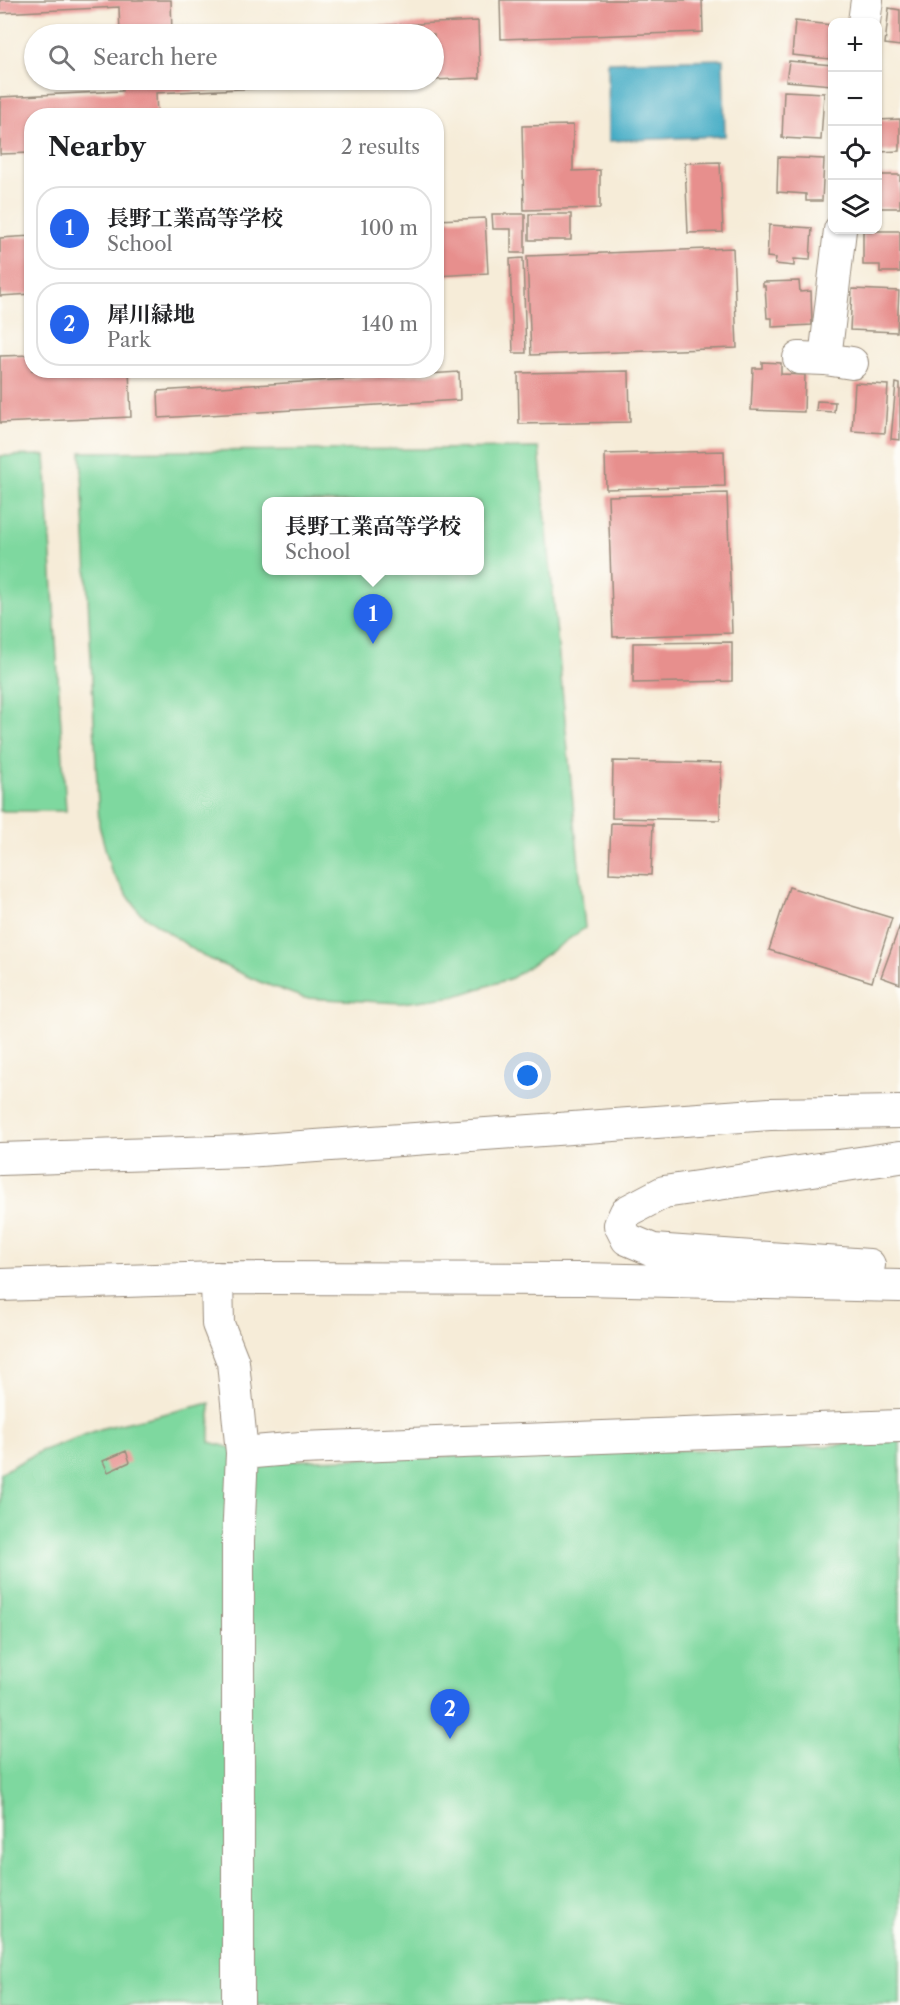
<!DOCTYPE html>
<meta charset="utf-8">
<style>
:root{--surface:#fff;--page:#f6f6f6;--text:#202124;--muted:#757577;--line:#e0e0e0;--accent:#2563eb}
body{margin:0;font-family:"Libre Caslon Text","Noto Serif JP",serif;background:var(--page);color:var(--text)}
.controls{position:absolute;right:18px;top:18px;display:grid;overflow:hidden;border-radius:12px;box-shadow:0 2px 4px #0004}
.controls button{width:54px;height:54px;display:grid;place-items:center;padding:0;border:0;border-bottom:2px solid var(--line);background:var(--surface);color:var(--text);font:30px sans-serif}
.you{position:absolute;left:528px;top:1076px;width:21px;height:21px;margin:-15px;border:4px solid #fff;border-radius:50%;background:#1a73e8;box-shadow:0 0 0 9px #1a73e833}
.badge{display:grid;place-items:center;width:39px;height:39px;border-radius:50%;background:var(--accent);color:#fff;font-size:20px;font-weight:700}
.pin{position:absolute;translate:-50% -50px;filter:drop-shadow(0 2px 3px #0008)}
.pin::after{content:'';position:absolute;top:32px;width:21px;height:18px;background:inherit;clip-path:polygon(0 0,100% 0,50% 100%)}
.popup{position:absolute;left:262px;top:497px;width:222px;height:78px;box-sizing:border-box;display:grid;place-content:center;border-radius:12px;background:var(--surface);filter:drop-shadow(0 2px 4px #0005);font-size:20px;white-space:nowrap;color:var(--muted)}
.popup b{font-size:22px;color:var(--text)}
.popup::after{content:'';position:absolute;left:50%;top:100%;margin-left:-12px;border:12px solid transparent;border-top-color:var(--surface)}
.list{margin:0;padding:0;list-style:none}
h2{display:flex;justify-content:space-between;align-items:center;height:78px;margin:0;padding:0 24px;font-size:26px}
h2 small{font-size:20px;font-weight:400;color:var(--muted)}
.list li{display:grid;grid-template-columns:39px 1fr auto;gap:18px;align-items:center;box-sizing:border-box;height:84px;margin:0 12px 12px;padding:0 12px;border:2px solid var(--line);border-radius:24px}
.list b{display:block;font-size:22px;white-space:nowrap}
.list p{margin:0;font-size:20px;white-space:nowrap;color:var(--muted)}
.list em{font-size:20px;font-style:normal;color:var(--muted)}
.icon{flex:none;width:33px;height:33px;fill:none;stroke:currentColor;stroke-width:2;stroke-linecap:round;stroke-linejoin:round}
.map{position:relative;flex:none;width:900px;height:2005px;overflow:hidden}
.search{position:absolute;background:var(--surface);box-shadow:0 2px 4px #0004;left:24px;top:24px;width:420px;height:66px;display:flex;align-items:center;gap:15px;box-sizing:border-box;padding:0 21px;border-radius:33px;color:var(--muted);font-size:22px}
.panel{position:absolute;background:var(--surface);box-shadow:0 2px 4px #0004;left:24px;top:108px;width:420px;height:270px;border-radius:24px}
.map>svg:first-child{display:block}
.green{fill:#7ed89f;stroke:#5c815e;stroke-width:1.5;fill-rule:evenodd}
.water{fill:#46adc6;stroke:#406c72;stroke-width:1.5}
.building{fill:#e78f8d}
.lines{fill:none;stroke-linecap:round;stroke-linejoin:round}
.minor-casing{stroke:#988b7b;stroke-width:34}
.minor{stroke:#fff;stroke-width:32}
</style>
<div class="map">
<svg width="900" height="2005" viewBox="0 0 900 2005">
<rect width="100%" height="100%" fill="#fdfcf7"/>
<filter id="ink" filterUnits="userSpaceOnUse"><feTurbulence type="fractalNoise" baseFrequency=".0167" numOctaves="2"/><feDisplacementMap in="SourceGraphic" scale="12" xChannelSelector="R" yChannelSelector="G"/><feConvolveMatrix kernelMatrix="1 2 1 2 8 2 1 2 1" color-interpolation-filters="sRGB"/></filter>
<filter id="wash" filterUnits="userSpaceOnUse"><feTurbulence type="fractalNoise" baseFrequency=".008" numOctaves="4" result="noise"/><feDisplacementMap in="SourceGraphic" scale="24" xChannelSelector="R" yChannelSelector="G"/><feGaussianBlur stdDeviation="1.35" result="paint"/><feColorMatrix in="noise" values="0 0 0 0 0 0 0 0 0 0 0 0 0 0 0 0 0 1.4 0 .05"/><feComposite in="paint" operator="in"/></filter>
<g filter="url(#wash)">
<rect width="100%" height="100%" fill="#f6ecd8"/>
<path class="green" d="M539 448 585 928 512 978 456 996 402 1003 304 998 260 982 203 956 139 912 111 871 99 825 81 452ZM266 502H479V570H266Z
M45 455 66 811H0V456Z
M210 1403V1442L278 1461 626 1451 785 1449 900 1440V2005H0V1473L41 1451 103 1428Z"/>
<path class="water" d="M723 59 725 136 609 141 608 62Z"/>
<g id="blocks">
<path class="building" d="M0 0H171L172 34H120L119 7 0 13Z
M500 0H702L703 32 501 39Z
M889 8 900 10V46L885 44Z
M478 21 480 78 434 80V34H220V33Z
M795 21 832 25 830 59 792 55Z
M789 61 832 65V85L786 81Z
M122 80H407V81L156 93 157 116H32V153L0 154V97L122 91Z
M784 91 824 93 821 140 782 138Z
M900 119V151L878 152V120Z
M573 125V171L600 170V208L524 210 522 126Z
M778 157 824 159 822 201H806V194L777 192Z
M720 162 723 232 688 233 685 163Z
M878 175H900V208H878Z
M492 214H525V253H511V229H493Z
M529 214H571V240H529Z
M485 218 488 273 436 276V220Z
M769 225 812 228 810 260 794 259V266L775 264 776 258 767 257Z
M863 231H900V272H880V265H863Z
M32 236V294L0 296V238Z
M733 248 737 348 531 355 527 256Z
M523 258 526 353H513L510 259Z
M799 281 800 292 811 291 812 325 772 327V318H767L765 286H763V282Z
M852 289 899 291 897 332 850 330Z
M436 324H439L441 355 436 356Z
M32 355V370H129L131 417 0 423V356Z
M762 362 781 363V374L805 375 804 412 751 410 753 368H762Z
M629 371 630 422 519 424 518 373Z
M459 372 460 400 159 418 158 391Z
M855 383 888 385 885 433 852 431Z
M896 383 900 384V440L891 439Z
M817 401 835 402 834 412 816 411Z
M724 451 725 486 606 489 605 454Z
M727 493 732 633 613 637 608 496Z
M732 642V681L633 683V643Z
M613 761 721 763 720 820 612 818Z
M611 823 653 824 651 875 609 873Z
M789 887 892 918 872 982 769 950Z
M900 925V984L881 977Z
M126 1451 130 1462 108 1472 103 1461Z"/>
</g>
</g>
<g filter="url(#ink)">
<use href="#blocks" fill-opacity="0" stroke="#988b7b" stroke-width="1.5"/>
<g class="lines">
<g class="minor-casing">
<path id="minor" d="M864 22 867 0
M799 358 825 359 840 230
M825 359 852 363
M0 1159 245 1151 770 1114 900 1112
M869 1265 653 1250 627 1239 620 1225 626 1212 664 1192 900 1157
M217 1278 218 1324 233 1362 242 1453
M0 1285 217 1278 583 1279 900 1286
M238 2005V1541L242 1453 301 1448 900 1426"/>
</g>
<use href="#minor" class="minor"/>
</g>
</g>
</svg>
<div class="controls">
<button>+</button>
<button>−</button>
<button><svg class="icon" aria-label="locate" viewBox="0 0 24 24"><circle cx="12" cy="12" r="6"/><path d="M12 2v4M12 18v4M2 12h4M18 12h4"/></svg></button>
<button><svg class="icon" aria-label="layers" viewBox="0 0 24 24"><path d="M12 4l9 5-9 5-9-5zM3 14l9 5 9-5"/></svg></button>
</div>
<div class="you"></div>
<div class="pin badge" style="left:373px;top:644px">1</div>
<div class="popup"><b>長野工業高等学校</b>School</div>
<div class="pin badge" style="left:450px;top:1739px">2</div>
<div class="search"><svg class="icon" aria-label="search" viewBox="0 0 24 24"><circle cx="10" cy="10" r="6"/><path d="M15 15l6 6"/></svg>Search here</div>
<section class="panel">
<h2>Nearby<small>2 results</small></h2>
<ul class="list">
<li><span class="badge">1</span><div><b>長野工業高等学校</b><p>School</p></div><em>100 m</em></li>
<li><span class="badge">2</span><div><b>犀川緑地</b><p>Park</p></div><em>140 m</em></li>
</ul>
</section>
</div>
